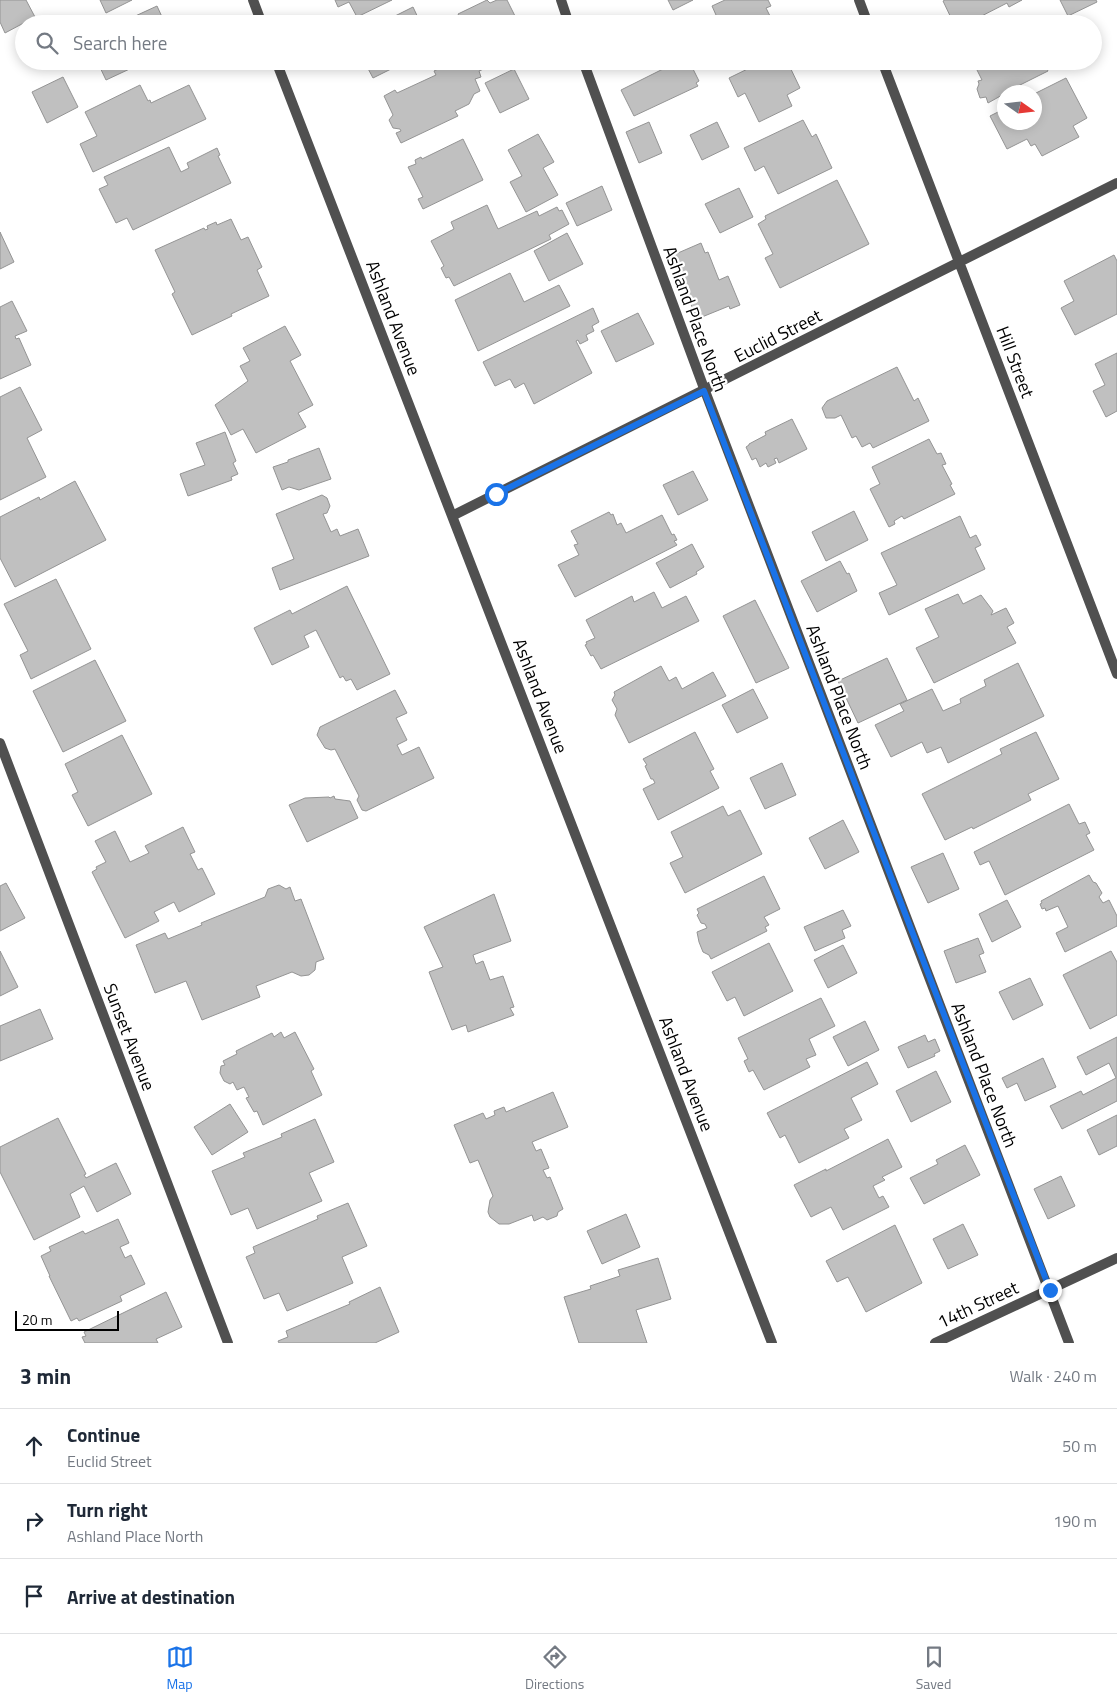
<!DOCTYPE html>
<meta charset="utf-8">
<style>
:root{--surface:#fff;--page:#f6f6f7;--text:#1f2937;--muted:#747a83;--line:#e0e1e3;--accent:#1a73e8}
body{margin:0;font-family:"Titillium Web",sans-serif;background:var(--page);color:var(--text)}
.compass{position:absolute;left:997px;top:85px;width:45px;height:45px;border-radius:50%;background:var(--surface);box-shadow:0 2px 12px #0003;rotate:104deg}
.scale{position:absolute;left:15px;bottom:12px;width:104px;box-sizing:border-box;padding-left:5px;border:2px solid #000;border-top:0;font-size:14px;line-height:18px;white-space:nowrap;color:#000;-webkit-text-stroke:4px #fff;paint-order:stroke}
.stop{position:absolute;width:15px;height:15px;margin:-11px;border:4px solid #1a73e8;border-radius:50%;background:#fff}
.stop.end{background:#1a73e8;border-color:#fff;box-shadow:0 1px 5px #0008}
.list{margin:0;padding:0;list-style:none}
h2{display:flex;justify-content:space-between;align-items:center;height:65px;margin:0;padding:0 20px;font-size:21px}
h2 small{font-size:16px;font-weight:400;color:var(--muted)}
.list li{display:grid;grid-template-columns:32px 1fr auto;gap:15px;align-items:center;box-sizing:border-box;height:75px;padding:0 20px;border-top:1px solid var(--line)}
.list b{display:block;font-size:19px;white-space:nowrap}
.list p{margin:0;font-size:16px;white-space:nowrap;color:var(--muted)}
.list em{font-size:16px;font-style:normal;color:var(--muted)}
.icon{flex:none;width:28px;height:28px;fill:none;stroke:currentColor;stroke-width:2;stroke-linecap:round;stroke-linejoin:round}
.map{position:relative;flex:none;width:1117px;height:1343px;overflow:hidden}
.search{position:absolute;background:var(--surface);box-shadow:0 2px 12px #0003;left:15px;right:15px;top:15px;height:55px;display:flex;align-items:center;gap:12px;box-sizing:border-box;padding:0 18px;border-radius:28px;color:var(--muted);font-size:19px}
.sheet{height:290px;background:var(--surface)}
nav{display:flex;justify-content:space-around;align-items:center;box-sizing:border-box;height:70px;border-top:1px solid var(--line);background:var(--surface);font-size:14px;color:var(--muted)}
nav a{display:grid;justify-items:center;gap:2px}
nav .on{color:var(--accent)}
.map>svg:first-child{display:block}
.building{fill:#c0c0c0;stroke:#949494}
.lines{fill:none;stroke-linecap:round;stroke-linejoin:round}
.lane{stroke:#505050;stroke-width:10}
.street{stroke:#505050;stroke-width:10}
.route{stroke:#1a73e8;stroke-width:6}
.labels{text-anchor:middle;stroke-width:4.5;stroke-linejoin:round;paint-order:stroke}
.street-label{font-size:18px;fill:#000;stroke:#fff}
</style>
<div class="map">
<svg width="1117" height="1343" viewBox="0 0 1117 1343">
<rect width="100%" height="100%" fill="#fff"/>
<path class="building" d="M0 0H26L35 17 5 33 0 22Z
M100 0H132L106 13Z
M335 0H392L357 17 349 2 338 7Z
M487 0 490 3 497 0H507L518 22 463 24 458 14Z
M668 0H693L673 10Z
M725 0H768L771 6 766 8 770 16 764 19 766 24H720L712 6Z
M945 0H1022L1009 7 1007 3 966 24H954L943 1Z
M1060 0H1096L1097 2 1068 16Z
M157 6 163 19 169 16 172 24H118Z
M413 7 421 24H379Z
M1025 17 1029 24H1011Z
M97 61H142L135 64 136 66 106 80Z
M364 61H407L373 78Z
M454 61H483L486 68 479 71 481 77 475 79 480 91 474 94 469 104 455 111 458 116 401 143 396 133 401 131 400 129 393 128 389 120 393 115 384 96 395 90 397 93 436 75 434 71Z
M679 61H689L699 81 696 83 698 86 634 116 621 90Z
M764 61H787L800 88 787 95 792 106 759 122 745 93 738 97 729 78Z
M983 61H1043L1048 71 1004 93V94L988 103 986 97 980 98 977 89 979 84 978 81 982 80 975 66Z
M514 69 529 99 500 113 485 83Z
M63 77 78 107 47 123 32 92Z
M1066 78 1087 118 1073 126 1079 137 1042 156 1035 144 1031 146 1027 139 1007 149 990 116 1004 109V122H1034V94Z
M140 85 148 101 150 100 151 103 189 85 206 119 93 172 80 144 97 136 85 112Z
M803 120 812 137 816 134 832 168 778 194 764 166 755 171 744 148Z
M649 122 662 153 639 163 626 132Z
M717 122 729 147 702 160 690 135Z
M538 134 554 162 543 168 558 195 526 212 510 182 522 176 508 150Z
M463 139 483 180 423 209 418 199 423 197 408 167 416 164 415 160 421 157 422 159Z
M169 147 181 172 189 168 187 163 217 148 220 155 218 156 231 183 133 230 127 218 116 223 99 189 108 185 104 177Z
M837 180 869 244 780 288 765 258 773 254 758 224 766 219 765 216Z
M602 186 612 210 577 226 566 203Z
M739 188 753 217 720 233 705 204Z
M487 205 498 229 537 211 539 216 557 207 559 211 562 210 569 224 549 235 551 239 454 286 449 277 446 278 441 268 444 266 431 241 454 229 451 222Z
M231 219 241 240 248 237 262 267 257 270 269 296 231 314 232 316 192 335 172 294 175 292 155 250 204 228 205 230 208 229 207 226 216 222 217 225Z
M0 232 14 262 0 269Z
M567 233 583 264 549 281 534 251Z
M701 243 705 253 708 252 719 280 728 276 740 305 730 309 729 306 697 319 671 256Z
M1114 255 1117 261V314L1075 335 1061 308 1074 301 1064 281Z
M510 273 524 302 559 285 570 306 478 351 455 300Z
M12 301 27 331 15 336 16 339 19 338 31 365 0 379V307Z
M593 308 599 322 592 326 594 331 586 335 588 340 580 344 578 340 576 341 592 373 534 404 524 383 515 388 510 379 495 386 483 362Z
M638 313 654 344 616 362 601 331Z
M285 326 301 355 290 361 313 405 298 413 306 427 256 453 243 429 231 435 215 405 248 381 240 366 250 361 243 348Z
M1117 353V411L1106 417 1093 391 1105 385 1095 364Z
M897 367 914 401 918 398 929 421 873 448 870 443 862 447 856 436 852 438 841 415 835 418H826L822 408 827 401Z
M20 387 42 430 27 438 46 477 0 500V397Z
M792 419 807 449 779 463 777 458 774 459 776 463 768 467 766 463 760 467 756 458 752 460 746 447 749 445V444L766 435 765 432Z
M225 432 236 461 233 463 238 474 231 477 232 480 188 496 180 474 205 465 196 443Z
M929 439 937 454 941 453 946 464 942 465 952 484 950 485 955 494 904 519 902 516 894 521 895 524 889 527 870 489 880 484 872 467Z
M319 448 331 479 299 490 289 487 282 490 273 467 288 462V460Z
M693 471 708 500 678 515 663 485Z
M75 481 106 540 15 587 0 558V517L39 497 40 500Z
M322 495 327 498 330 506 327 513 323 514 331 532 337 529 340 536 358 529 369 556 280 590 272 568 294 559 276 514Z
M854 511 868 540 826 561 812 532Z
M609 512 611 515 613 514 617 525 621 523 626 533 662 515 672 535 674 534 677 540 674 541 677 545 575 597 558 565 579 555 574 545 578 544 571 531Z
M960 516 970 538 976 535 981 545 975 548 985 569 889 615 879 593 897 585 881 553Z
M692 544 704 567 696 572 697 574 670 588 656 563Z
M840 561 847 574 849 573 857 591 817 612 801 581Z
M56 579 91 649 31 679 20 655 28 651 4 604Z
M347 586 390 674 357 690 351 679 346 681 343 676 340 678 316 630 304 636 309 647 272 665 254 628 290 610 292 614Z
M654 592 662 608 686 596 699 621 601 669 593 655 591 656 585 645 587 644 586 642 595 638 586 620 632 596 634 602Z
M958 594 963 604 981 595 993 611 991 615 1006 608 1014 623 1007 627 1016 643 934 683 916 648 939 637 925 609Z
M755 600 789 668 756 683 723 616Z
M887 658 907 700 858 723 838 681Z
M95 660 126 721 63 752 33 691Z
M1018 663 1044 716 948 763 941 747 927 753 922 742 891 757 875 725 904 711 900 704 932 689 943 711 961 703 960 699 986 686 984 680Z
M661 666 669 681 676 677 682 689 713 672 726 696 629 743 615 715 617 709 612 700 615 695 614 692Z
M753 689 768 718 737 733 722 705Z
M395 690 407 713 396 718 407 740 397 745 402 755 419 747 434 778 366 811 362 810 357 800 359 796 335 749 331 750 325 748 317 735 320 727Z
M695 732 714 769 710 771 719 788 658 820 643 789 655 783 653 779H651L645 766 647 765 643 759Z
M1036 732 1059 779 1028 794 1031 800 973 829 972 827 945 840 922 794 1002 754 1000 749Z
M122 735 152 794 88 826 72 795 78 792 65 764Z
M782 763 796 795 765 809 750 778Z
M334 796 335 799 350 801 358 818 307 842 289 805 305 798 329 797 330 798Z
M1069 804 1079 824 1085 822 1090 833 1086 835 1094 850 1005 895 989 861 980 865 974 852Z
M723 806 728 816 740 810 762 854 685 893 670 863 683 857 671 832Z
M843 820 859 852 825 869 809 838Z
M183 827 195 852 190 854 198 870 202 868 215 894 179 912 174 902 154 912 159 921 125 938 92 872 97 869 96 867 106 862 95 841 115 831 130 862 149 853 145 846Z
M943 853 959 889 928 903 911 867Z
M1089 875 1093 882 1096 883 1102 893 1099 897 1103 903 1109 900 1117 916V926L1065 952 1056 933 1068 927 1058 906 1046 911 1045 908 1042 909 1040 904 1042 903 1041 901Z
M764 876 780 909 764 917 769 925 765 927 767 931 711 959 709 955 703 952 699 942 697 932 707 928 705 924 701 923 697 915 699 913 697 909Z
M6 883 25 918 0 931V886Z
M279 885 286 889 290 887 295 901 301 899 324 959 316 962 315 970 309 975 301 976 292 972 256 986 260 997 202 1020 186 981 155 993 136 945 165 933 168 939 202 925 201 923 265 897 268 889Z
M494 894 511 941 473 955 476 964 483 961 490 980 503 976 514 1007 510 1008 514 1015 468 1032 466 1025 452 1030 429 972 443 967 424 927Z
M1007 900 1021 927 992 942 979 914Z
M843 910 851 926 842 930 845 938 815 951 804 927Z
M978 938 984 953 979 955 986 972 956 983 944 951Z
M769 943 793 991 744 1016 735 997 727 1001 712 972Z
M843 945 857 973 828 988 814 960Z
M0 951 18 987 0 996Z
M1111 951 1117 962V1015L1090 1029 1063 975Z
M1030 978 1043 1005 1013 1020 999 992Z
M821 998 835 1026 809 1039 816 1055 806 1059 810 1067 764 1090 753 1070 749 1072 744 1061 748 1059 738 1038Z
M40 1009 53 1039 0 1061V1026Z
M865 1021 879 1050 848 1066 833 1037Z
M281 1032 284 1038 295 1032 314 1069 311 1071 322 1095 263 1125 257 1111 254 1112 246 1098 249 1097 244 1087 237 1090 233 1082 230 1084 224 1081 220 1073 221 1066 225 1065 223 1061 237 1054 236 1051 272 1033 274 1037Z
M925 1035 928 1042 935 1039 940 1051 934 1054 935 1056 908 1068 898 1047Z
M1117 1037V1101L1062 1129 1050 1106 1081 1091 1083 1095 1116 1078 1109 1063 1086 1075 1077 1057Z
M1043 1058 1056 1087 1025 1101 1017 1083 1007 1088 1002 1078Z
M867 1062 878 1084 851 1098 862 1120 844 1129 849 1138 799 1163 785 1135 780 1138 767 1113Z
M936 1071 951 1102 911 1122 896 1091Z
M553 1092 568 1127 532 1142 536 1151 541 1149 549 1168 543 1170 547 1178 550 1177 563 1209 558 1212 557 1216 547 1220 543 1217 534 1221 532 1215 509 1224H499L490 1217 488 1212 490 1200 493 1196 478 1160 470 1163 454 1125 483 1113 486 1119 495 1115 494 1111 504 1107 506 1112Z
M230 1104 248 1132 212 1155 194 1127Z
M1117 1115V1146L1099 1155 1087 1130Z
M58 1118 86 1174 84 1175 86 1178 116 1163 131 1194 97 1212 84 1186 70 1194 80 1217 34 1240 0 1172V1147Z
M315 1119 334 1162 309 1173 322 1201 257 1229 248 1208 231 1215 212 1171 245 1157 243 1153 282 1137 281 1134Z
M888 1139 902 1167 882 1177 885 1180 873 1186 879 1198 883 1196 889 1207 843 1230 831 1207 811 1217 794 1185 826 1169V1171Z
M965 1145 980 1175 924 1204 910 1178 938 1164 936 1160Z
M1061 1176 1075 1206 1048 1219 1034 1189Z
M348 1203 367 1246 342 1257 353 1283 287 1311 279 1293 264 1299 246 1257 255 1253 253 1247 318 1219 317 1216Z
M626 1214 640 1247 602 1264 587 1231Z
M118 1219 129 1243 120 1247 125 1258 131 1255 145 1284 120 1296 122 1301 79 1321 77 1318 71 1321 49 1276H50L41 1256 51 1251 49 1247 83 1231 85 1234Z
M963 1224 978 1255 948 1269 933 1239Z
M895 1225 922 1283 866 1312 848 1277 837 1282 826 1261Z
M658 1258 671 1299 636 1310 647 1343H579L564 1297 591 1289 590 1286 620 1276 618 1270Z
M380 1287 399 1332 375 1343H279L278 1341 288 1337 286 1331 350 1304 349 1302Z
M166 1292 182 1327 156 1339 158 1343H85L82 1337 86 1336 84 1332Z"/>
<g class="lines">
<path class="lane" d="M561 0 569 24
M583 61 705 391 1069 1343"/>
<path class="street" d="M253 0 262 24
M859 0 868 24
M276 61 772 1343
M882 61 1117 674
M452 516 1117 183
M0 743 228 1343
M935 1343 1117 1258"/>
</g>
<g class="lines">
<path class="route" d="M496 494 704 391 1050 1290"/>
</g>
<g class="labels">
<g class="street-label">
<text transform="translate(393 318) rotate(69)" y="6">Ashland Avenue</text>
<text transform="translate(695 319) rotate(70)" y="6">Ashland Place North</text>
<text transform="translate(778 336) rotate(-27)" y="6">Euclid Street</text>
<text transform="translate(1015 362) rotate(69)" y="6">Hill Street</text>
<text transform="translate(540 696) rotate(69)" y="6">Ashland Avenue</text>
<text transform="translate(839 697) rotate(69)" y="6">Ashland Place North</text>
<text transform="translate(129 1037) rotate(69)" y="6">Sunset Avenue</text>
<text transform="translate(686 1074) rotate(69)" y="6">Ashland Avenue</text>
<text transform="translate(984 1075) rotate(69)" y="6">Ashland Place North</text>
<text transform="translate(978 1305) rotate(-25)" y="6">14th Street</text>
</g>
</g>
</svg>
<svg class="compass" viewBox="-18 -18 36 36"><path d="M0-13l5 13h-10z" fill="#e53935"/><path d="M0 13l5-13h-10z" fill="#747a83"/></svg>
<div class="scale">20 m</div>
<div class="stop" style="left:496px;top:494px"></div>
<div class="stop end" style="left:1050px;top:1290px"></div>
<div class="search"><svg class="icon" aria-label="search" viewBox="0 0 24 24"><circle cx="10" cy="10" r="6"/><path d="M15 15l6 6"/></svg>Search here</div>
</div>
<section class="sheet">
<h2>3 min<small>Walk · 240 m</small></h2>
<ul class="list">
<li><svg class="icon" aria-label="ahead" viewBox="0 0 24 24"><path d="M12 20V5M6 11l6-6 6 6"/></svg><div><b>Continue</b><p>Euclid Street</p></div><em>50 m</em></li>
<li><svg class="icon" aria-label="right" viewBox="0 0 24 24"><path d="M7 20v-9h11M14 6l5 5-5 5"/></svg><div><b>Turn right</b><p>Ashland Place North</p></div><em>190 m</em></li>
<li><svg class="icon" aria-label="arrive" viewBox="0 0 24 24"><path d="M6 21V4h12l-3 4 3 4H6"/></svg><div><b>Arrive at destination</b></div></li>
</ul>
</section>
<nav>
<a class="on"><svg class="icon" aria-label="map" viewBox="0 0 24 24"><path d="M3 6l6-2 6 2 6-2v14l-6 2-6-2-6 2zM9 4v14M15 6v14"/></svg>Map</a>
<a><svg class="icon" aria-label="directions" viewBox="0 0 24 24"><path d="M12 3l9 9-9 9-9-9zM9 14v-3h6M13 9l2 2-2 2"/></svg>Directions</a>
<a><svg class="icon" aria-label="saved" viewBox="0 0 24 24"><path d="M7 4h10v16l-5-4-5 4z"/></svg>Saved</a>
</nav>
